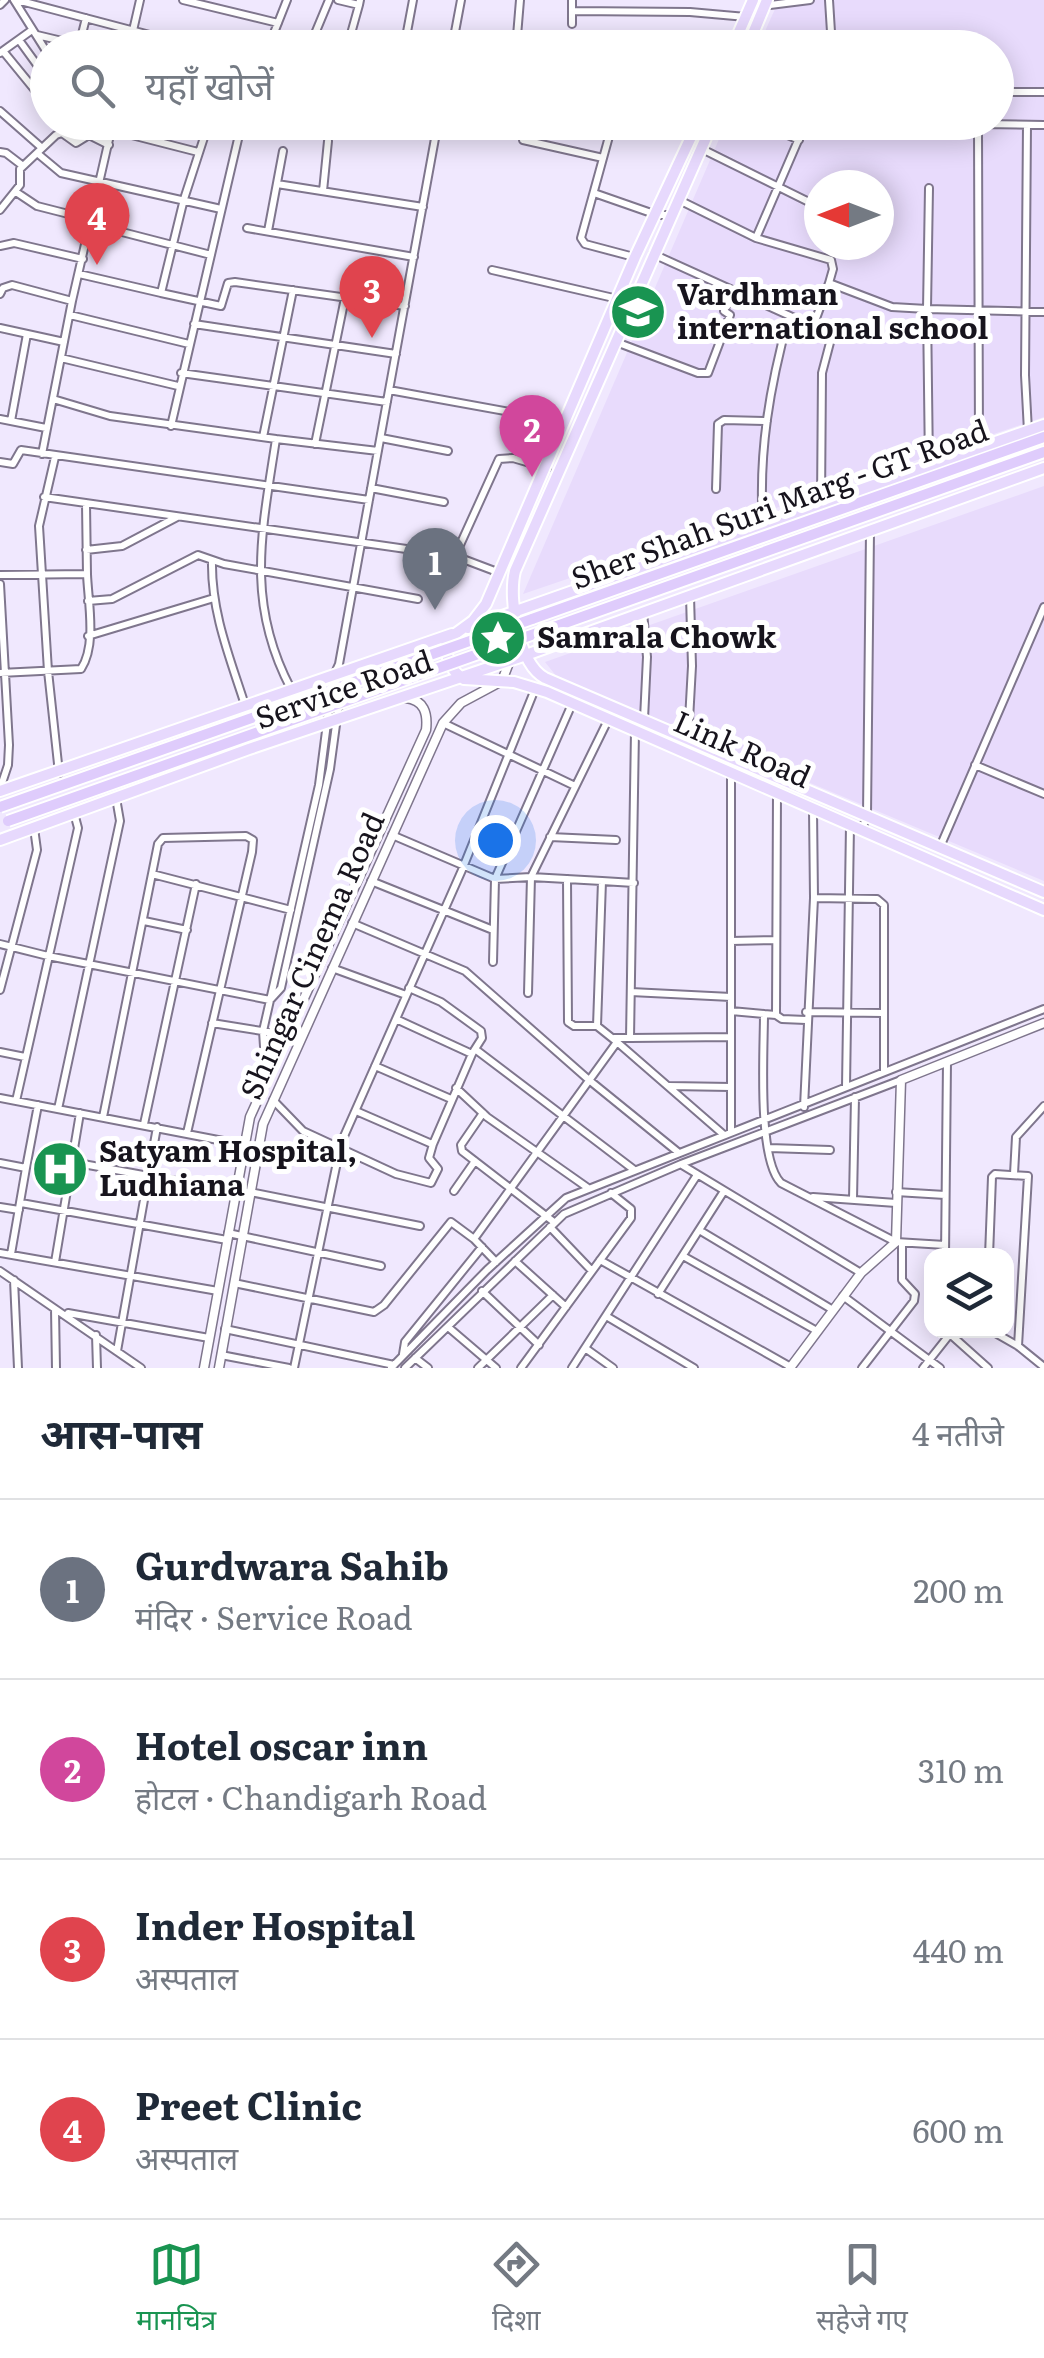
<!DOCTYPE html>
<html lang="hi">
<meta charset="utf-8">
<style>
:root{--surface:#fff;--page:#f2f2f3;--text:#1f2937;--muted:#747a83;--line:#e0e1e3;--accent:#199451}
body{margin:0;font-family:Literata,"Noto Sans Devanagari",serif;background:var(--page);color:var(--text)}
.controls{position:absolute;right:30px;bottom:30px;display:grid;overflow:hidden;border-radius:20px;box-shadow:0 5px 25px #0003}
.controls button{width:90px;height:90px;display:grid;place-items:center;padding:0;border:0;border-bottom:2px solid var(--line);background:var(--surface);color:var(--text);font:50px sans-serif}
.compass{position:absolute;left:804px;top:170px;width:90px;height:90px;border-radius:50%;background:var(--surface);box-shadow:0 5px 25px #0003;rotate:270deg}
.you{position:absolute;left:495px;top:840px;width:35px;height:35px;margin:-25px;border:8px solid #fff;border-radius:50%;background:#1a73e8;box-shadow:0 0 0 15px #1a73e833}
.badge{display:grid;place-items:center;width:65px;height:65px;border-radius:50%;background:var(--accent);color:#fff;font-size:32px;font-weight:700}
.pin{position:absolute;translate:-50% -82px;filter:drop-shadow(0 2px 5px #0008)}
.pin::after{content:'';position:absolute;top:52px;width:35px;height:30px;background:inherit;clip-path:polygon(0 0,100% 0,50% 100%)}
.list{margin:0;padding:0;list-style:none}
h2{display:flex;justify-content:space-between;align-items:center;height:130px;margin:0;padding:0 40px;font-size:42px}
h2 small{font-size:32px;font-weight:400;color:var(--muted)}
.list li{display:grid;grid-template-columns:65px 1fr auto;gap:30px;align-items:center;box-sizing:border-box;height:180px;padding:0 40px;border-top:2px solid var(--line)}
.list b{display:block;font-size:38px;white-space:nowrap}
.list p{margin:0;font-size:32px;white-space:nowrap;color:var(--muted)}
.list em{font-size:32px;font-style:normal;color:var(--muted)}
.icon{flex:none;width:55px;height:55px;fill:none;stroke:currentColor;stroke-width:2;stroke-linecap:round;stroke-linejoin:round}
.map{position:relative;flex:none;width:1044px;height:1368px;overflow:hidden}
.search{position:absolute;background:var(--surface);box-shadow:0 5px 25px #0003;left:30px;right:30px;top:30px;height:110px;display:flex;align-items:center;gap:25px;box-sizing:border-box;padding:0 35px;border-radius:55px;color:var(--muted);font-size:38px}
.sheet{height:850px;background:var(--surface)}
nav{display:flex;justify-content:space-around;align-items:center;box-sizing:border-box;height:140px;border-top:2px solid var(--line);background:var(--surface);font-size:28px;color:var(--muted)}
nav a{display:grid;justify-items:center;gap:5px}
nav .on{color:var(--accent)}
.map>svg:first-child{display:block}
.built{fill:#e8dbfc;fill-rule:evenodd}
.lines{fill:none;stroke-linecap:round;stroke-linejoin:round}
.minor-casing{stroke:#7f768d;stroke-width:10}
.tertiary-casing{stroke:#7f768d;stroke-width:11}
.primary-casing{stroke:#fff;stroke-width:14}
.trunk-casing{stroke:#fff;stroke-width:14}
.minor{stroke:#fff;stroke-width:6}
.tertiary{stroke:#fff;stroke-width:8}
.primary{stroke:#e7d9fd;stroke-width:10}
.trunk{stroke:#dfccfc;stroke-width:10}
.trunk-bridge-casing{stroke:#fff;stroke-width:14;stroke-linecap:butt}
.trunk-bridge{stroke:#dfccfc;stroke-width:10}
.labels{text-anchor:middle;stroke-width:10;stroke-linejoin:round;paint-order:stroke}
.poi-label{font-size:30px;font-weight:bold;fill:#17141d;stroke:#fff;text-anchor:start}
.street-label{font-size:30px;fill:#17141d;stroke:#fff}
</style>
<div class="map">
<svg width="1044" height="1368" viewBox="0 0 1044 1368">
<rect width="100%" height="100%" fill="#f0e8fe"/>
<path class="built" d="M779 0H1044V417L523 594 726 123 996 122V48L758 47ZM819 185H879V245H819Z
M1044 486V881L557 677 545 662Z"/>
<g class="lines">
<g class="minor-casing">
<path id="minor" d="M14 0 48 54
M17 0 199 48
M183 0 278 23
M338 0 359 5 360 0
M572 0V24
M829 0 832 48
M0 5 5 0
M762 6 810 0
M572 11 690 12 746 17
M37 35 79 45
M19 40 48 80
M452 44 481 48
M79 46 86 18
M129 48 140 0
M268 48 287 0
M309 48 329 0
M347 48 359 5
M404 48 413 0
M452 48 461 0
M516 48 520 0
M636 48 640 36
M3 51 48 106
M0 53 32 30
M1009 92H1044
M0 111 42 148
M78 122 89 135 109 145
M613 122 581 238 585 244 634 257
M758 122 799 140
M1027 125 1025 375 1028 431
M112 130 198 152
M523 140 603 158
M702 149 819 207
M0 152 6 153 23 166
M37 153 61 173 221 209
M277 184 423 207
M929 188 927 309 1044 312
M323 191 328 141
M16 192 37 206 92 220
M594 193 657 215H671
M679 200 756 238 831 260 833 269 829 283 892 307 927 309 929 466
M0 210 20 185V169L56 135 62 133 76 143 89 135
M91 224 211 255
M247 228 414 257
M268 231 283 151
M756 238 806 122
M0 246 14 243 83 259
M653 254 832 335 822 373 821 503
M492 270 618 299
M79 274 161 293 184 199 209 122
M161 293 221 306 228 283 235 282 405 306
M0 294 3 288 12 285 72 301
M70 315 189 344
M194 324 396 354
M814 324 829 283
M0 328 64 342
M616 342 698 373H708L730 315 724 311 732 291
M61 358 178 386
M181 373 387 402
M389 390 565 422
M53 399 110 416 276 439C262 531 245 602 291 689
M0 419 46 428
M11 421 27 334
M171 426 242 122
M263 437 293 290
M381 438 448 451
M276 439 378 451
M315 444 345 298
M979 447 978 129 983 124 1044 125
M42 454 72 301 113 122
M55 457 39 526 48 671 59 773
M0 462 13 464 21 450 369 500
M371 488 444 502
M716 489 718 424 724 420 767 421
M44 497 455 556 499 459 513 458 547 468
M86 504 87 574
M763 525C758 453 770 385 789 316
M86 550 122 546 177 517
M455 556 500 573
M212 561C211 612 230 658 245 705
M0 575 87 574C88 601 97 645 81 669L0 673
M0 584 9 745 8 765 0 789
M88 601 112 599 198 555 224 564 418 599
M643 612 647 657 644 719
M88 636 214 598
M443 723 575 786
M688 738 692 666 690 596
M975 765 1044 794
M777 793 776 1015 764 1014C764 1050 757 1159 781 1183L896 1242 945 1245
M862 829 867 816 870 531
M392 835 495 879 493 962
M550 837 616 840
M940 847 1044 607
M152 874 291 910
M567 879 568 1022 574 1026H597
M371 881 493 930
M602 881 634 883
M814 898 877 899 884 905V1072
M144 921 187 930
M352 923 465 971 589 1080 679 1153
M731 941 775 940
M0 944 48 956 270 1000 281 988 330 769 341 688
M332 968 406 995
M409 988 441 1002 481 1031 482 1038 475 1049
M0 990 37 850 34 828
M631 992 731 997
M528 993 531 877 609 718
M731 1011 764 1014
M806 1012 883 1013
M776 1015 782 1019 806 1020
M212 1023 287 1035 300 1041
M731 1037V1132
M614 1038H630L635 731
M630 1038 731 1037V774
M617 1042 724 1135
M0 1052 25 1057
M472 1054 475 1049 633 1169
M375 1066 451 1099
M266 1078 263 1031 319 785 333 677 339 664 438 122
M669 1086 731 1087
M846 1087 850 825
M456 1088 487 1117 588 1188
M0 1098 244 1145
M273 1100 303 1131 396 1174 431 1183 438 1169 429 1158 433 1144 472 1054 396 1019
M16 1101 78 828 74 813
M804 1107 814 898 813 810
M58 1109 120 821 116 798
M356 1111 432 1144
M483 1113 461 1145 462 1151 554 1222
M103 1117 158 844 163 838 246 836 253 840 252 852 187 1133
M144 1124 196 884
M769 1148 830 1150
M72 1162 236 1192
M0 1163 26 1168 38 1105
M682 1165 861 1273
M1014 1174 1016 1137 1044 1106
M454 1191 475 1161
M250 1192 420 1226
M896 1192 945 1195
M813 1197 896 1203
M853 1199 855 1097
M21 1203 227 1240
M0 1207 19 1210
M550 1227 592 1271
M699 1230 833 1310
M228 1233 381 1266
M0 1253 218 1291
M11 1254 26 1168
M683 1256 817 1331
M945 1256 947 1062
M989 1256 992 1177 995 1174 1028 1176 1018 1346
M600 1260 791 1367
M515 1261 566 1307
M55 1262 80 1113
M496 1262 474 1239 617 1042 597 1026 602 881 531 877 495 879 572 704
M0 1271 141 1368
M14 1280 18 1368
M234 1283 374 1312 384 1305 451 1222 474 1239
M482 1291 539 1345
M658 1294 724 1191
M843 1296 940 1368
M55 1309 56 1368
M68 1313 209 1338
M606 1316 694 1368
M448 1327 496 1368
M225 1329 394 1365
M990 1330 1018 1346 1044 1367
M96 1335 97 1368
M585 1348 613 1368
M117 1351 157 1127
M403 1354 405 1342 482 1247
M221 1355 289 1368
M415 1358 428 1368
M294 1368 341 1143 462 870 535 689
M391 1368 487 1270 566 1198 1044 1009
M405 1368 564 1214 681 1164 901 1080
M478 1368 553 1295
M521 1368 631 1218V1209L611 1193
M572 1368 697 1175
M862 1368 914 1301 915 1294 902 1280V1244
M923 1368 950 1334 988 1368"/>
</g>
<g class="tertiary-casing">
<path id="tertiary" d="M204 1368 250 1117 426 730C428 713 424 700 406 698
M219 1368 263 1124 443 723 461 703 502 681 510 660
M790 1368 861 1273 896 1242 901 1080 1044 1023"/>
</g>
<g class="primary-casing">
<path id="primary" d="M732 48 753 0
M747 48 767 0
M698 122 635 257 486 604 473 621 447 640C444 655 451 672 464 679L514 682 547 692 1044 910
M713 122 515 571C508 598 518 664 545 678L1044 892
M468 628 1044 425
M0 791 452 634
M0 840 249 749 526 655 1044 468"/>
</g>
<g class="trunk-casing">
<path id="trunk" d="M532 619 1044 437
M537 633 1044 452"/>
</g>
<use href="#minor" class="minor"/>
<use href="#tertiary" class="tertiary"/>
<use href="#primary" class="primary"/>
<use href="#trunk" class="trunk"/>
<g class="trunk-bridge-casing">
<path id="trunk-bridge" d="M0 807 532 619
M8 821 537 633"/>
</g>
<use href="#trunk-bridge" class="trunk-bridge"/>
</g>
<defs>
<g id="school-disc" transform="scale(2.875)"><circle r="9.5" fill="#199451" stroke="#fff"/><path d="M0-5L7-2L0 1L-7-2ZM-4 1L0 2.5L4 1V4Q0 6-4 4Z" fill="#fff"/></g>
<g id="sight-disc" transform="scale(2.875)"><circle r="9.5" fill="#199451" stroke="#fff"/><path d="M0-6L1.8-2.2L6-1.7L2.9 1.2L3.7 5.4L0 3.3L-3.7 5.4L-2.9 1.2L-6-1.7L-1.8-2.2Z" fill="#fff"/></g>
<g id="hospital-disc" transform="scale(2.875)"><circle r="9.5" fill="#199451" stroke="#fff"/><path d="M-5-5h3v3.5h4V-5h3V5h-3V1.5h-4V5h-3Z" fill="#fff"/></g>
</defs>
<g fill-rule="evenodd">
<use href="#school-disc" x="638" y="312"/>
<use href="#sight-disc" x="498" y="638"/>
<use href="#hospital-disc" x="60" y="1169"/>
</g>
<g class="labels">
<g class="poi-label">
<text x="677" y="305">Vardhman<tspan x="677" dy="34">international school</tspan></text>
<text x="537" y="648">Samrala Chowk</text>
<text x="99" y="1162">Satyam Hospital,<tspan x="99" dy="34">Ludhiana</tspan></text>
</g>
<g class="street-label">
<text transform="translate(780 505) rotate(-20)" y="10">Sher Shah Suri Marg - GT Road</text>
<text transform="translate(344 690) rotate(-19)" y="10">Service Road</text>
<text transform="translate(742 750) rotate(24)" y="10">Link Road</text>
<text transform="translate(313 956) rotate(-66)" y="10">Shingar Cinema Road</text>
</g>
</g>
</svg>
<div class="controls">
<button><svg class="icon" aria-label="layers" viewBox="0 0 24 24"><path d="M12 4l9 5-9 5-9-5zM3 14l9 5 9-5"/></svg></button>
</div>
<svg class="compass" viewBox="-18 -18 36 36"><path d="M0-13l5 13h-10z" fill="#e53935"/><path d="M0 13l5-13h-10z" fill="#747a83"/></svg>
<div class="you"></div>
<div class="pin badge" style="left:435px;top:610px;background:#6b7280">1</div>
<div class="pin badge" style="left:532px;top:477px;background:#d1479c">2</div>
<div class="pin badge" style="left:372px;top:338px;background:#e0444e">3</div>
<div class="pin badge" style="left:97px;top:265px;background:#e0444e">4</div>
<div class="search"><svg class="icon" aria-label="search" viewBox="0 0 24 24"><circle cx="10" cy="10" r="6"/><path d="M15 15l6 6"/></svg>यहाँ खोजें</div>
</div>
<section class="sheet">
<h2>आस-पास<small>4 नतीजे</small></h2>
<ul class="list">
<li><span class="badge" style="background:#6b7280">1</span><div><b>Gurdwara Sahib</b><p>मंदिर · Service Road</p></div><em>200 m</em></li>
<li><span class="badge" style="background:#d1479c">2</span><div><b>Hotel oscar inn</b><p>होटल · Chandigarh Road</p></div><em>310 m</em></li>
<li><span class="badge" style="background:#e0444e">3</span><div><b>Inder Hospital</b><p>अस्पताल</p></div><em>440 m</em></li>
<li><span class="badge" style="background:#e0444e">4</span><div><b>Preet Clinic</b><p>अस्पताल</p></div><em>600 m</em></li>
</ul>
</section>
<nav>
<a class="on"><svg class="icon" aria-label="map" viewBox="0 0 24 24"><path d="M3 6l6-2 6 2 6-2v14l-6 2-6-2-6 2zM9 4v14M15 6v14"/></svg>मानचित्र</a>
<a><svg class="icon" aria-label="directions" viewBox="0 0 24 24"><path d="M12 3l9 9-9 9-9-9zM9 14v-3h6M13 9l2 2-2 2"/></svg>दिशा</a>
<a><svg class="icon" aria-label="saved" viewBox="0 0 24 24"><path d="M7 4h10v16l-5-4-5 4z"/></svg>सहेजे गए</a>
</nav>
